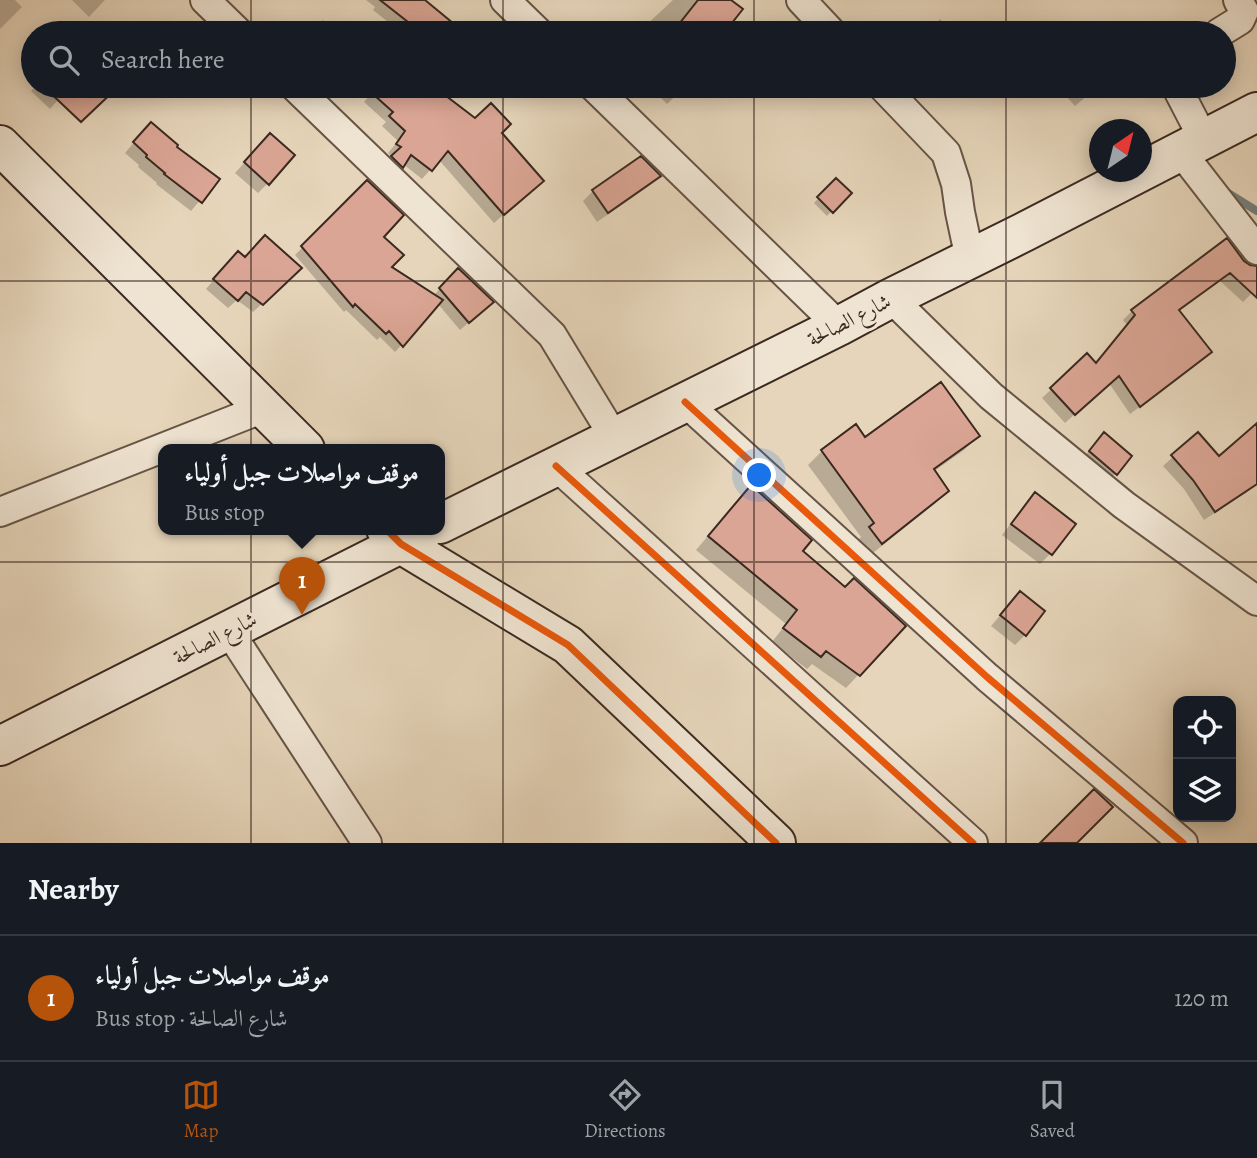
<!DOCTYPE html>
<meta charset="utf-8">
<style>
:root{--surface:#171b24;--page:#20242c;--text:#f1f3f6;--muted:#9ea1a6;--line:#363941;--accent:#b45309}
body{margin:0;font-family:Alegreya,Amiri,serif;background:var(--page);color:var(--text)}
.controls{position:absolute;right:21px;bottom:21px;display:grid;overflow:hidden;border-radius:14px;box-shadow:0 4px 18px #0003}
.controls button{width:63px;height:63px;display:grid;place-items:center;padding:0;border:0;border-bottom:2px solid var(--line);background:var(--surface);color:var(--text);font:35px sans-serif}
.compass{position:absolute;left:1089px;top:119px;width:63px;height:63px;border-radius:50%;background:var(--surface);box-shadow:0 4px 18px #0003;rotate:35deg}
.you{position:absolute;left:760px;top:476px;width:24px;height:24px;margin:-18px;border:5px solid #fff;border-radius:50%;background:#1a73e8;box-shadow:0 0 0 10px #1a73e833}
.badge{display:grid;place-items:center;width:46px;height:46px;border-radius:50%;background:var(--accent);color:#fff;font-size:23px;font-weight:700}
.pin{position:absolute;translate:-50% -58px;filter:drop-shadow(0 2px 4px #0008)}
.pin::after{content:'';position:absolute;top:37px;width:24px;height:21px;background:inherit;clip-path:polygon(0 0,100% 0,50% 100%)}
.popup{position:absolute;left:158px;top:444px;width:287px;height:91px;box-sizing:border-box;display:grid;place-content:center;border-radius:14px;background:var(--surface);filter:drop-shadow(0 2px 5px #0005);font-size:23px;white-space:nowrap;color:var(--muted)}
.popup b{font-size:26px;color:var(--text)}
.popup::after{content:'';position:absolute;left:50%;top:100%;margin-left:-14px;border:14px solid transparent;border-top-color:var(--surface)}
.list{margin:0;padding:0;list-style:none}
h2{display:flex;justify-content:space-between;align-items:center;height:91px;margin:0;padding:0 28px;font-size:30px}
h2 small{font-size:23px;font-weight:400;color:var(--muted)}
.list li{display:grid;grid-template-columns:46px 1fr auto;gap:21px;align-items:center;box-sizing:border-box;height:126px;padding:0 28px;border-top:2px solid var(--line)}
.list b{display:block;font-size:26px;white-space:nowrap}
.list p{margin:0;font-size:23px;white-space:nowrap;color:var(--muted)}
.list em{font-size:23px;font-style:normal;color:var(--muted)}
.icon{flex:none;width:38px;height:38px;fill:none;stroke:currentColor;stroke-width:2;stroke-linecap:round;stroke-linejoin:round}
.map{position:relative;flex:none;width:1257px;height:843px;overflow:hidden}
.search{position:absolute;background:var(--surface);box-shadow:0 4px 18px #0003;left:21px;right:21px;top:21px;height:77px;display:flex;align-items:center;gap:18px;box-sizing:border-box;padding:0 24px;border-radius:38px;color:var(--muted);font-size:26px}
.sheet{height:217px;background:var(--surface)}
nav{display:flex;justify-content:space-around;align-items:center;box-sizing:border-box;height:98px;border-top:2px solid var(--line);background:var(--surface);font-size:19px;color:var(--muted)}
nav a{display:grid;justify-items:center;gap:4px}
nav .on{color:var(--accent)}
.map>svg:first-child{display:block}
.shadow{fill:#0003}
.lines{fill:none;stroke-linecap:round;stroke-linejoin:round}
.stream{stroke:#757e7d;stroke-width:8}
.building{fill:#daa594;stroke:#3b2920;stroke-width:2}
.street-casing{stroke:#665446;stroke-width:32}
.secondary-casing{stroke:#3b2920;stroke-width:42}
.street{stroke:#efe4d2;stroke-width:28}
.secondary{stroke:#efe4d2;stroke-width:38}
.cycleway-casing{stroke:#efe4d2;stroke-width:11}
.cycleway{stroke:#e8590c;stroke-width:7}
.grid{fill:none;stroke:#3b2920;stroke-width:2;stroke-opacity:0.55}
.labels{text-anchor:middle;stroke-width:6;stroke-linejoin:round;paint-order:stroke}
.street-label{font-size:21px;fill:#3b2920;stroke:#efe4d2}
</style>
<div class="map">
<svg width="1257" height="843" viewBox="0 0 1257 843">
<rect width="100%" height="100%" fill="#e6d5ba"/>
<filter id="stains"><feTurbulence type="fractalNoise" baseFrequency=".00286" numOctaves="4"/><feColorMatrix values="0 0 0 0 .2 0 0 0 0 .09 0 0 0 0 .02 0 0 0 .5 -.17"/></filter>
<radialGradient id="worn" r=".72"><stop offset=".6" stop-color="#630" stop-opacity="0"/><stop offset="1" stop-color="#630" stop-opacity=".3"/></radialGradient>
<path class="shadow" d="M0 0H15L22 7 0 29Z
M72 0H105L89 17Z
M366 0H422L463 33H402L373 10 375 7Z
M673 0H728L730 23 740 33H651L644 27Z
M940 19 954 33H926Z
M323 20 337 31 335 33H311Z
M180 23 192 33H170Z
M93 25 104 33H84Z
M36 86H70L50 109 31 91Z
M378 86H430L475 120 500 133 533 189 494 223 439 160 422 179 403 164 393 175 383 166 393 157 388 153 398 141 382 126 386 122 364 102Z
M649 86H686L667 104Z
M1057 86H1099L1075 106Z
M142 133 174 147 217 180 191 211 156 184 157 183 138 167 139 165 125 153Z
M260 145 268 183 258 193 235 173Z
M659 176 649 186 597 222 583 201 593 191Z
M836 180 849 193 827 216 814 203Z
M367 182 390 267 433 296 458 270 483 310 460 330 438 304 395 352 380 337 377 340 346 310 344 312 295 255Z
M244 259 291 277 253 312 237 300 228 308 206 289 229 262Z
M1243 262 1257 271V288L1243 302 1220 281 1178 311 1210 352 1201 361 1130 414 1109 383 1065 423 1042 398 1087 356 1095 365 1127 325 1123 320 1132 311Z
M1257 430V483L1247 492 1204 520 1184 489 1163 466 1173 457 1219 458Z
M978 436 964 450 933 472 947 491 933 505 868 557 856 542 861 537 808 465 822 451 865 440Z
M1094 445 1116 473 1106 483 1080 462Z
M1035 495 1050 554 1040 564 1002 535 1025 505Z
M739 500 845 589 904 626 846 688 812 664 807 669 772 642 786 624 696 550Z
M1010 604 1025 635 1015 645 991 626Z"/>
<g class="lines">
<path class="stream" d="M1228 193 1257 211"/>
</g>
<path class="building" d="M380 0H425L465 33H422Z
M698 0H731L743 9 724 33H672Z
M43 86H119L81 122Z
M364 86H433L475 118 491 103 511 124 502 133 544 181 504 215 448 151 432 171 411 155 403 168 391 156 401 147 396 144 405 131 389 116 393 112Z
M151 122 178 145 177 147 220 179 202 203 164 174 165 173 146 157 147 155 133 142Z
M270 133 295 155 269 185 244 162Z
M641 156 661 176 608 213 592 190Z
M836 178 852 193 833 213 817 197Z
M367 180 404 215 384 237 404 255 392 267 443 300 403 347 389 331 386 334 355 304 353 307 301 246Z
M265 235 302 268 263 305 246 292 238 301 213 279 238 251 245 257Z
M1227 238 1244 261 1250 265 1257 266V298L1230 273 1179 310 1212 352 1140 407 1119 376 1075 415 1050 388 1087 353 1096 363 1135 315 1131 310Z
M458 268 494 302 469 323 439 288Z
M941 382 980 436 934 469 949 491 882 544 869 527 874 523 821 450 856 424 865 437Z
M1257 423V484L1215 512 1193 480 1171 455 1198 432 1219 456Z
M1104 432 1132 456 1117 475 1089 451Z
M751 485 812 540 803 551 845 587 854 578 906 626 860 676 826 651 821 657 783 628 797 610 708 536Z
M1035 492 1076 524 1052 555 1011 524Z
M1020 591 1045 611 1026 636 1000 615Z
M1094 789 1113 807 1077 843H1040Z"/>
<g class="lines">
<g class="street-casing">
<path id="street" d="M205 0 239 33
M505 0 539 33
M801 0 832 33
M1219 33 1240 20 1244 11 1238 0
M294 86 552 335 614 437
M593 86 839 326
M882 86 946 153 956 184 960 212 970 259
M1176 86 1204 140
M1181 152 1257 250
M891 298 991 396 1124 505 1257 601
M685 402 987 677 1183 843
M556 466 973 843
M0 512 264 408
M229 631 367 843"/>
</g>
<g class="secondary-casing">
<path id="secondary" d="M0 145 305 449
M440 524 839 326 891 298 1024 232 1257 112
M386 529 401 544 568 645 776 843
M0 746 422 533"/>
</g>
<use href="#street" class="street"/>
<use href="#secondary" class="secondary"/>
<g class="cycleway-casing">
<path id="cycleway" d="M685 402 987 677 1183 843
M556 466 973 843
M386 529 401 544 568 645 776 843"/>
</g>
<use href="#cycleway" class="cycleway"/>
</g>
<path class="grid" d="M251 0V33M503 0V33M754 0V33M1006 0V33M251 86V843M503 86V843M754 86V843M1006 86V843M0 281H1257M0 562H1257"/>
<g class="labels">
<g class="street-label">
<text transform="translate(849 320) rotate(-27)" y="7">شارع الصالحة</text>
<text transform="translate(215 638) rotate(-27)" y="7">شارع الصالحة</text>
</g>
</g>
<rect width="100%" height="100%" filter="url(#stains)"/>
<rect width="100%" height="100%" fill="url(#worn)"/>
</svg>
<div class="controls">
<button><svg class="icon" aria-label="locate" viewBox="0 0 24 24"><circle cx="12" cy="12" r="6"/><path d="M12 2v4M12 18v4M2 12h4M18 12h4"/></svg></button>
<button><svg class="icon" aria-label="layers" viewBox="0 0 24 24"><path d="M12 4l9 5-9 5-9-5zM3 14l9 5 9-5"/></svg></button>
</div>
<svg class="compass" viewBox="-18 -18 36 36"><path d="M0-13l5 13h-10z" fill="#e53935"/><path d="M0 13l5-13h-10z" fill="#9ea1a6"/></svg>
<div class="you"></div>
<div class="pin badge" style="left:302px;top:615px">1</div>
<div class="popup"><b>موقف مواصلات جبل أولياء</b>Bus stop</div>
<div class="search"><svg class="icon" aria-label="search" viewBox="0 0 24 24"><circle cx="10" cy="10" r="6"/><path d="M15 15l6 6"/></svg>Search here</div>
</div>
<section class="sheet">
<h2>Nearby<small></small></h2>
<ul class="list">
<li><span class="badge">1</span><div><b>موقف مواصلات جبل أولياء</b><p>Bus stop · شارع الصالحة</p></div><em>120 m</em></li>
</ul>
</section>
<nav>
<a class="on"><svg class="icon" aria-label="map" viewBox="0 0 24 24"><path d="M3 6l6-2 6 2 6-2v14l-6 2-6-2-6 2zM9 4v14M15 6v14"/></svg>Map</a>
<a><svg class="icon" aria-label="directions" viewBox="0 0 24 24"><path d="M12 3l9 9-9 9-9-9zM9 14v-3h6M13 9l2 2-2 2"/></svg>Directions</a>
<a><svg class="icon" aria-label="saved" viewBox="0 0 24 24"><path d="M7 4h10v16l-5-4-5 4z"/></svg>Saved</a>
</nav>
